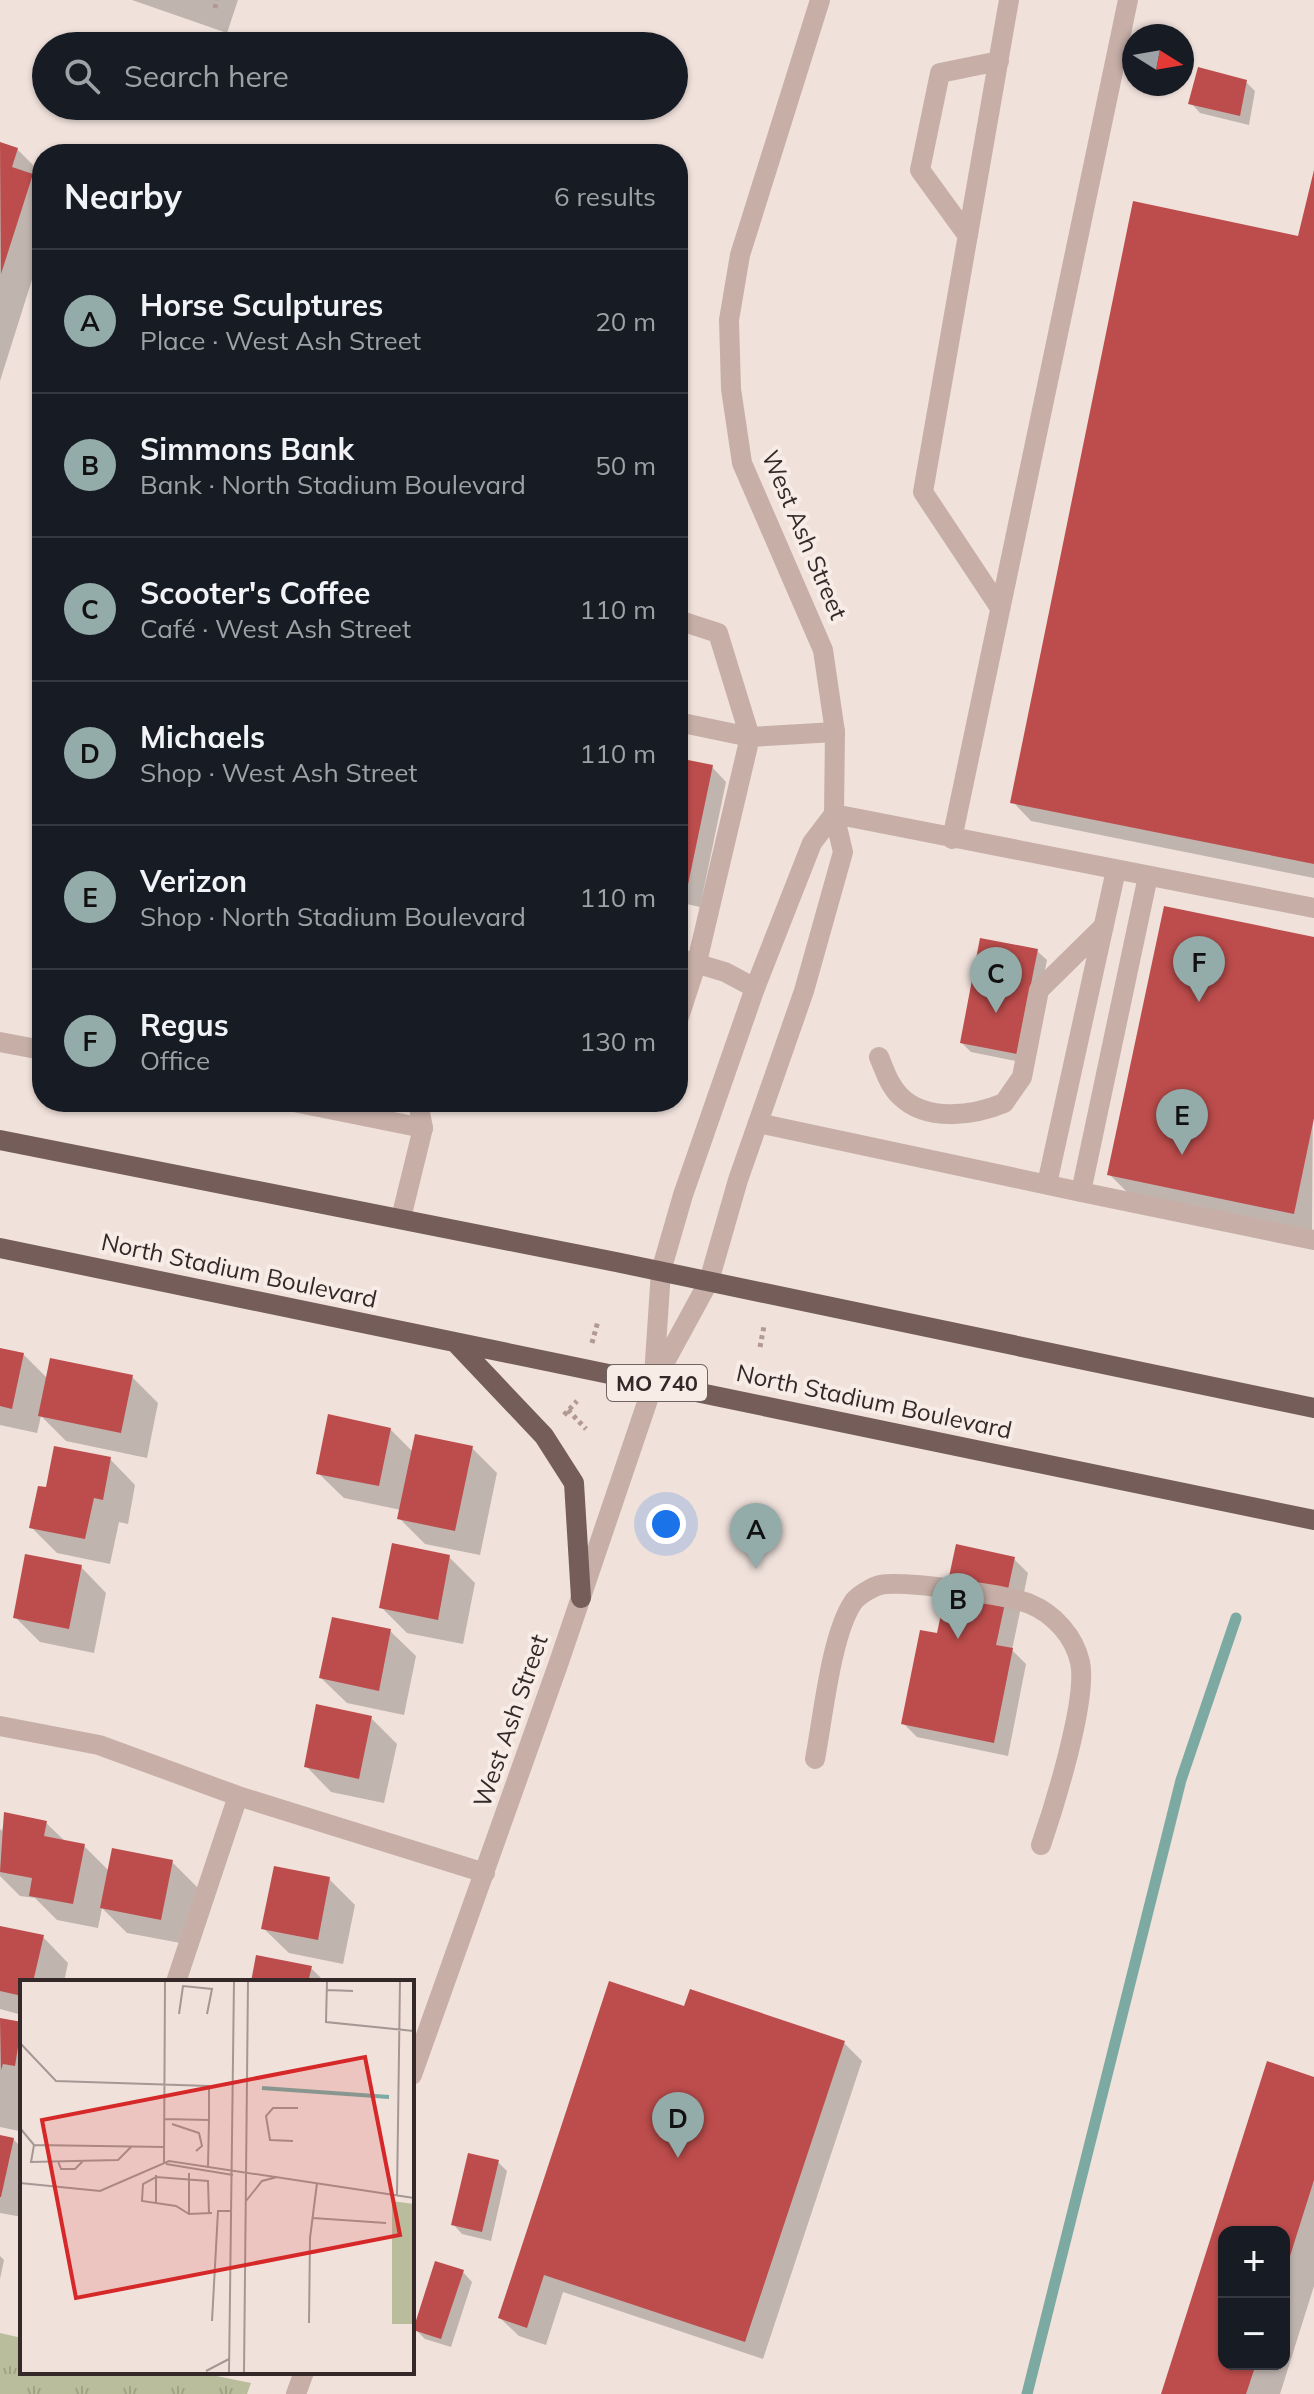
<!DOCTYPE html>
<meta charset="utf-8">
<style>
:root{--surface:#171b24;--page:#20242c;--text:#f1f3f6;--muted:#9ea1a6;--line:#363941;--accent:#93aba9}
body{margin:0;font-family:Mulish,sans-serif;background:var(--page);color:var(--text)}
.controls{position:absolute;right:24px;bottom:24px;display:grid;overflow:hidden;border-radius:16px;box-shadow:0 2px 6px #0004}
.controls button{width:72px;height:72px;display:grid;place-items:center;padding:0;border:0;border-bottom:2px solid var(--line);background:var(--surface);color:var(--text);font:40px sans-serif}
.compass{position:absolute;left:1122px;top:24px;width:72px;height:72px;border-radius:50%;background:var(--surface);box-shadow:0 2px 6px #0004;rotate:101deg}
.you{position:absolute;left:666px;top:1524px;width:28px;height:28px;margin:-20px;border:6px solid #fff;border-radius:50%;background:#1a73e8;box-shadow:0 0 0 12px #1a73e833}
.badge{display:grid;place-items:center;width:52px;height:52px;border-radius:50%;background:var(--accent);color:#111;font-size:26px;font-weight:700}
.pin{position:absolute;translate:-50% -66px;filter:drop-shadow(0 2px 4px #0008)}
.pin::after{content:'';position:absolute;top:42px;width:28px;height:24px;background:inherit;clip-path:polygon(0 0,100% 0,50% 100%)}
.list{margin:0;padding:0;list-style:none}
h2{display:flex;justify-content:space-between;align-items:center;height:104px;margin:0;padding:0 32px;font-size:34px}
h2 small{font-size:26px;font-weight:400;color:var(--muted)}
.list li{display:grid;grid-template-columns:52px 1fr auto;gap:24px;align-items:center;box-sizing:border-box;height:144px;padding:0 32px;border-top:2px solid var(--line)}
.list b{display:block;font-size:30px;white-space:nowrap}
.list p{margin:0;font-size:26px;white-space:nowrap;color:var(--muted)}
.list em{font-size:26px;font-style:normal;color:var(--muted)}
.icon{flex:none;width:44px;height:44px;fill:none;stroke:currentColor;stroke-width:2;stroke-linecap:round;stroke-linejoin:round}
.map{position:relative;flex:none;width:1314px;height:2394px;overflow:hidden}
.search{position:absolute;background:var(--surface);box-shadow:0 2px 6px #0004;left:32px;top:32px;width:656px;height:88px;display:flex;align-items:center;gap:20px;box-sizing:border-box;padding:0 28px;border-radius:44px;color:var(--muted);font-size:30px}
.panel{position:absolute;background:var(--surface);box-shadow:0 2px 6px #0004;left:32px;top:144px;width:656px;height:968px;border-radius:32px}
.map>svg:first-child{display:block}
.park{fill:url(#park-tufts)}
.shadow{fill:#0003;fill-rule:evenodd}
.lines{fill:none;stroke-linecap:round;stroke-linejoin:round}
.stream{stroke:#7caaa2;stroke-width:11}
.building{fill:#bd4d4c}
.path{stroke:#b29992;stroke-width:5;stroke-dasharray:4 4;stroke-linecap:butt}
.service{stroke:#c7afa8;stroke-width:20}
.minor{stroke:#c7afa8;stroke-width:20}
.tertiary{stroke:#c7afa8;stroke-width:20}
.primary{stroke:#755d5a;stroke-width:20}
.labels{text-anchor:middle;stroke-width:8;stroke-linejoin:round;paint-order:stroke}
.shield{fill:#f8ece7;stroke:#6f6461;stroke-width:2}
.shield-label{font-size:22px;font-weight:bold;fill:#342928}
.street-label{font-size:24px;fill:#342928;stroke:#f8ece7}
.inset-river{fill:none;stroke:#7caaa2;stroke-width:4}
.inset-road{fill:none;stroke:#a59793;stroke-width:2}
.view{fill:#d62828;fill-opacity:0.15;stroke:#d62828;stroke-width:4}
.inset-edge{fill:none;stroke:#342928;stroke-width:4}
</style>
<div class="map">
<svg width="1314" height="2394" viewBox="0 0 1314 2394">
<defs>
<pattern id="park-tufts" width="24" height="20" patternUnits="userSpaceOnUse" patternTransform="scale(2)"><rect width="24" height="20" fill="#babd9c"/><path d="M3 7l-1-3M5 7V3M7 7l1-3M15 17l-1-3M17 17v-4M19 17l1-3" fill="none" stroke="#a0a286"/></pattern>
</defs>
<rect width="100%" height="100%" fill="#f0e1db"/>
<path class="park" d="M0 2333 22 2338V2372H197L251 2383 247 2394H0Z"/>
<path class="shadow" d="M132 0H238L227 33Z
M1246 82 1255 91 1249 125 1200 113 1191 103Z
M0 144 17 149 42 174V248L0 381Z
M1314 173V878L1031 821 1013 802 1300 238Z
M678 760 712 767 726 782 700 907 678 902Z
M1314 939 1312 1232 1128 1193 1110 1175Z
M1037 951 1047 960 1026 1063 971 1052 962 1043Z
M637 1102H660L659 1107Z
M0 1350 23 1354 48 1379 132 1377 158 1403 147 1458 66 1441 41 1416 37 1433 0 1425Z
M390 1429 413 1452 472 1448 497 1473 480 1555 425 1544 399 1518 401 1510 344 1498 318 1473Z
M110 1459 135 1485 128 1524 119 1522 110 1564 57 1553 31 1527 47 1490Z
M449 1557 475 1583 463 1644 407 1633 381 1607Z
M1014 1559 1028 1573 1012 1650 1026 1664 1008 1756 917 1737 903 1723 939 1636Z
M81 1567 106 1593 94 1653 40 1642 15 1617Z
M390 1631 416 1656 404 1715 347 1703 321 1678Z
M371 1718 397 1744 384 1803 331 1792 306 1766Z
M5 1815 46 1823 66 1842 84 1846 109 1871 172 1862 198 1888 186 1944 127 1933 102 1908 98 1928 57 1920 35 1898 20 1896 0 1876V1829L2 1831Z
M329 1879 355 1905 343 1964 289 1953 263 1928Z
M0 1928 43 1937 68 1963 64 1982H22V2015L0 2009Z
M311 1968 325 1982H253Z
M685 2008 844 2043 862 2061 763 2359 563 2292 546 2345 519 2336 500 2318Z
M0 2020 22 2024 19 2131 0 2127Z
M1268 2064 1314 2079V2286L1280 2394H1164ZM1224 2232H1284V2364H1224Z
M0 2137 13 2139 22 2148V2217L0 2213Z
M498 2162 507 2171 491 2241 462 2234 453 2224Z
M0 2256 4 2260 0 2279Z
M463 2272 472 2282 451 2347 425 2339 415 2329Z"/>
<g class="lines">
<path class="stream" d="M1027 2394 1181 1780 1236 1618"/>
</g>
<path class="building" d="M1198 67 1247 80 1240 116 1188 104Z
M0 142 18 148 12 167 33 174 1 274Z
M1314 170V864L1010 803 1133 201 1298 236Z
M678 758 713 765 686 894 678 892Z
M1164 906 1314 937V1118L1294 1214 1107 1175Z
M980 938 1038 949 1017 1054 960 1043Z
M0 1348 24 1353 12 1409 0 1406Z
M50 1358 133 1375 121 1433 38 1416Z
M328 1414 391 1428 379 1486 316 1474Z
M415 1434 473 1446 455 1531 397 1519Z
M54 1446 111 1457 103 1500 94 1498 85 1539 29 1528 38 1486 46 1487Z
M392 1543 450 1555 438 1620 379 1608Z
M956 1544 1015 1557 996 1645 1013 1648 994 1743 901 1724 920 1630 937 1633Z
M25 1554 82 1565 69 1629 13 1618Z
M332 1617 391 1629 379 1691 319 1678Z
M316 1704 372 1716 359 1779 304 1767Z
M4 1812 47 1821 44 1836 85 1844 73 1904 29 1896 32 1878 0 1872Z
M112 1848 173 1860 161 1920 100 1908Z
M274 1866 330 1877 318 1940 261 1929Z
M0 1926 44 1935 33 1982H22V1996L0 1991Z
M256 1955 312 1966 308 1982H251Z
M609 1981 684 2006 690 1989 845 2041 745 2342 544 2275 527 2328 498 2318Z
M0 2018 22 2022 15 2066 3 2064 1 2070Z
M1267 2061 1314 2077V2180L1285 2272 1284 2232H1224V2364H1256L1246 2394H1161Z
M0 2135 14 2138 1 2197H0Z
M468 2153 499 2160 482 2232 451 2225Z
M435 2261 464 2270 441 2339 413 2330Z"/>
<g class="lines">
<path class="path" d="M215 8 217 0
M592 1343 598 1321
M760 1347 764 1326
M568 1410 586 1429
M564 1415 577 1401"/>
<path class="service" d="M968 236 920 170 940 73 999 61
M1000 608 923 492 1009 0
M678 620 718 633 750 737 697 962 678 1020
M678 722 750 737 835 732
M834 814 1314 908
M952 839 1128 0
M1148 876 1081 1192 1314 1240
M678 958 725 972 755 988
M879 1057C885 1071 889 1085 900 1096 926 1122 973 1116 1004 1103L1022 1077 1039 990 1104 926
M418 1102 423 1128
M613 1102H630
M758 1123 1081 1192
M1047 1184 1116 870
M0 1726 99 1745 238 1796 485 1873
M815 1759C823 1718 831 1633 854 1601 859 1595 872 1587 880 1585 902 1580 1009 1595 1030 1604 1054 1614 1074 1636 1080 1662 1088 1699 1054 1807 1041 1845
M176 1982 238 1796"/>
<path class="minor" d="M0 1042 42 1050
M294 1102 423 1128 401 1218"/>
<path class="tertiary" d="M654 1376 661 1271 683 1195 755 988 812 843 834 814
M412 2075 559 1662 654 1382 709 1281 738 1180 804 991 843 852 834 814 835 732 823 650 742 463 731 389 729 320 740 255 820 0
M296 2394 304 2372"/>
<path class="primary" d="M0 1140 616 1262 1314 1408
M0 1248 1314 1520
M455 1342 544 1436 574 1483 581 1598"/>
</g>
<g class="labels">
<rect class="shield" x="607" y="1365" width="100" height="36" rx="6"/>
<g class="shield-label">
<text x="657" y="1391">MO 740</text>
</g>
<g class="street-label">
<text transform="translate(804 535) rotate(67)" y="8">West Ash Street</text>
<text transform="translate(239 1271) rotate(12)" y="8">North Stadium Boulevard</text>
<text transform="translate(874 1402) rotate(12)" y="8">North Stadium Boulevard</text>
<text transform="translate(511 1721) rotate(-71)" y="8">West Ash Street</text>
</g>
</g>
<g transform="translate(20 1980)">
<rect width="394" height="394" fill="#f0e1db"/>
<path d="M372 221 394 224V344H372Z" fill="#babd9c"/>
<path class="inset-river" d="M242 108 369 117"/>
<path class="inset-road" d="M307 1 306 42 394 51M307 10 333 11M159 34 163 6 192 9 187 34M0 63 36 101 189 106V140L144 139M152 144 179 153 182 166 176 171M0 148 14 165 145 167M273 161 250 160 246 136 253 128H278M14 165 11 182 98 180 112 166M38 181 41 189H55L63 181M144 183 145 1M146 184 213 195M188 186 189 140M169 193V234L192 233M0 203 80 211 149 181 394 218M377 215 380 1M226 221 242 201 257 197M136 223V195M169 234 156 226 122 221 123 204 136 197 188 201 189 234M293 238 366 243M192 341 198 231H210M289 343 290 258 297 203M186 391 209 379M209 393 214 1M224 393 228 1"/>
<path class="view" d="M345 77 380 255 56 318 22 140Z"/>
<rect width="394" height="394" class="inset-edge"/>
</g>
</svg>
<div class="controls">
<button>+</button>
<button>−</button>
</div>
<svg class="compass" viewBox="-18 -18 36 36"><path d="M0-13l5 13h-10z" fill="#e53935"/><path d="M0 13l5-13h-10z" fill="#9ea1a6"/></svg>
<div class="you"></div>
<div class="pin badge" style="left:756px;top:1569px">A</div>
<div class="pin badge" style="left:958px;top:1639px">B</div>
<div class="pin badge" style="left:996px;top:1013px">C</div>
<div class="pin badge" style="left:678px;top:2158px">D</div>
<div class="pin badge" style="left:1182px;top:1155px">E</div>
<div class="pin badge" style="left:1199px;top:1002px">F</div>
<div class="search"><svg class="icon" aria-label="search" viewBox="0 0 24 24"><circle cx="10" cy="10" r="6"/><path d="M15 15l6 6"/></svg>Search here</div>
<section class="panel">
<h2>Nearby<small>6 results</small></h2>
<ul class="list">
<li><span class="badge">A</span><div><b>Horse Sculptures</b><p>Place · West Ash Street</p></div><em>20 m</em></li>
<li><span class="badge">B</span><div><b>Simmons Bank</b><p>Bank · North Stadium Boulevard</p></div><em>50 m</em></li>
<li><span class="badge">C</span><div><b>Scooter's Coffee</b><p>Café · West Ash Street</p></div><em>110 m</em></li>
<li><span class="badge">D</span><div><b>Michaels</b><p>Shop · West Ash Street</p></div><em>110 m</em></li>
<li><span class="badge">E</span><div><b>Verizon</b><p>Shop · North Stadium Boulevard</p></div><em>110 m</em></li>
<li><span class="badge">F</span><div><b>Regus</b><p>Office</p></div><em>130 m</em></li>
</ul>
</section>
</div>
